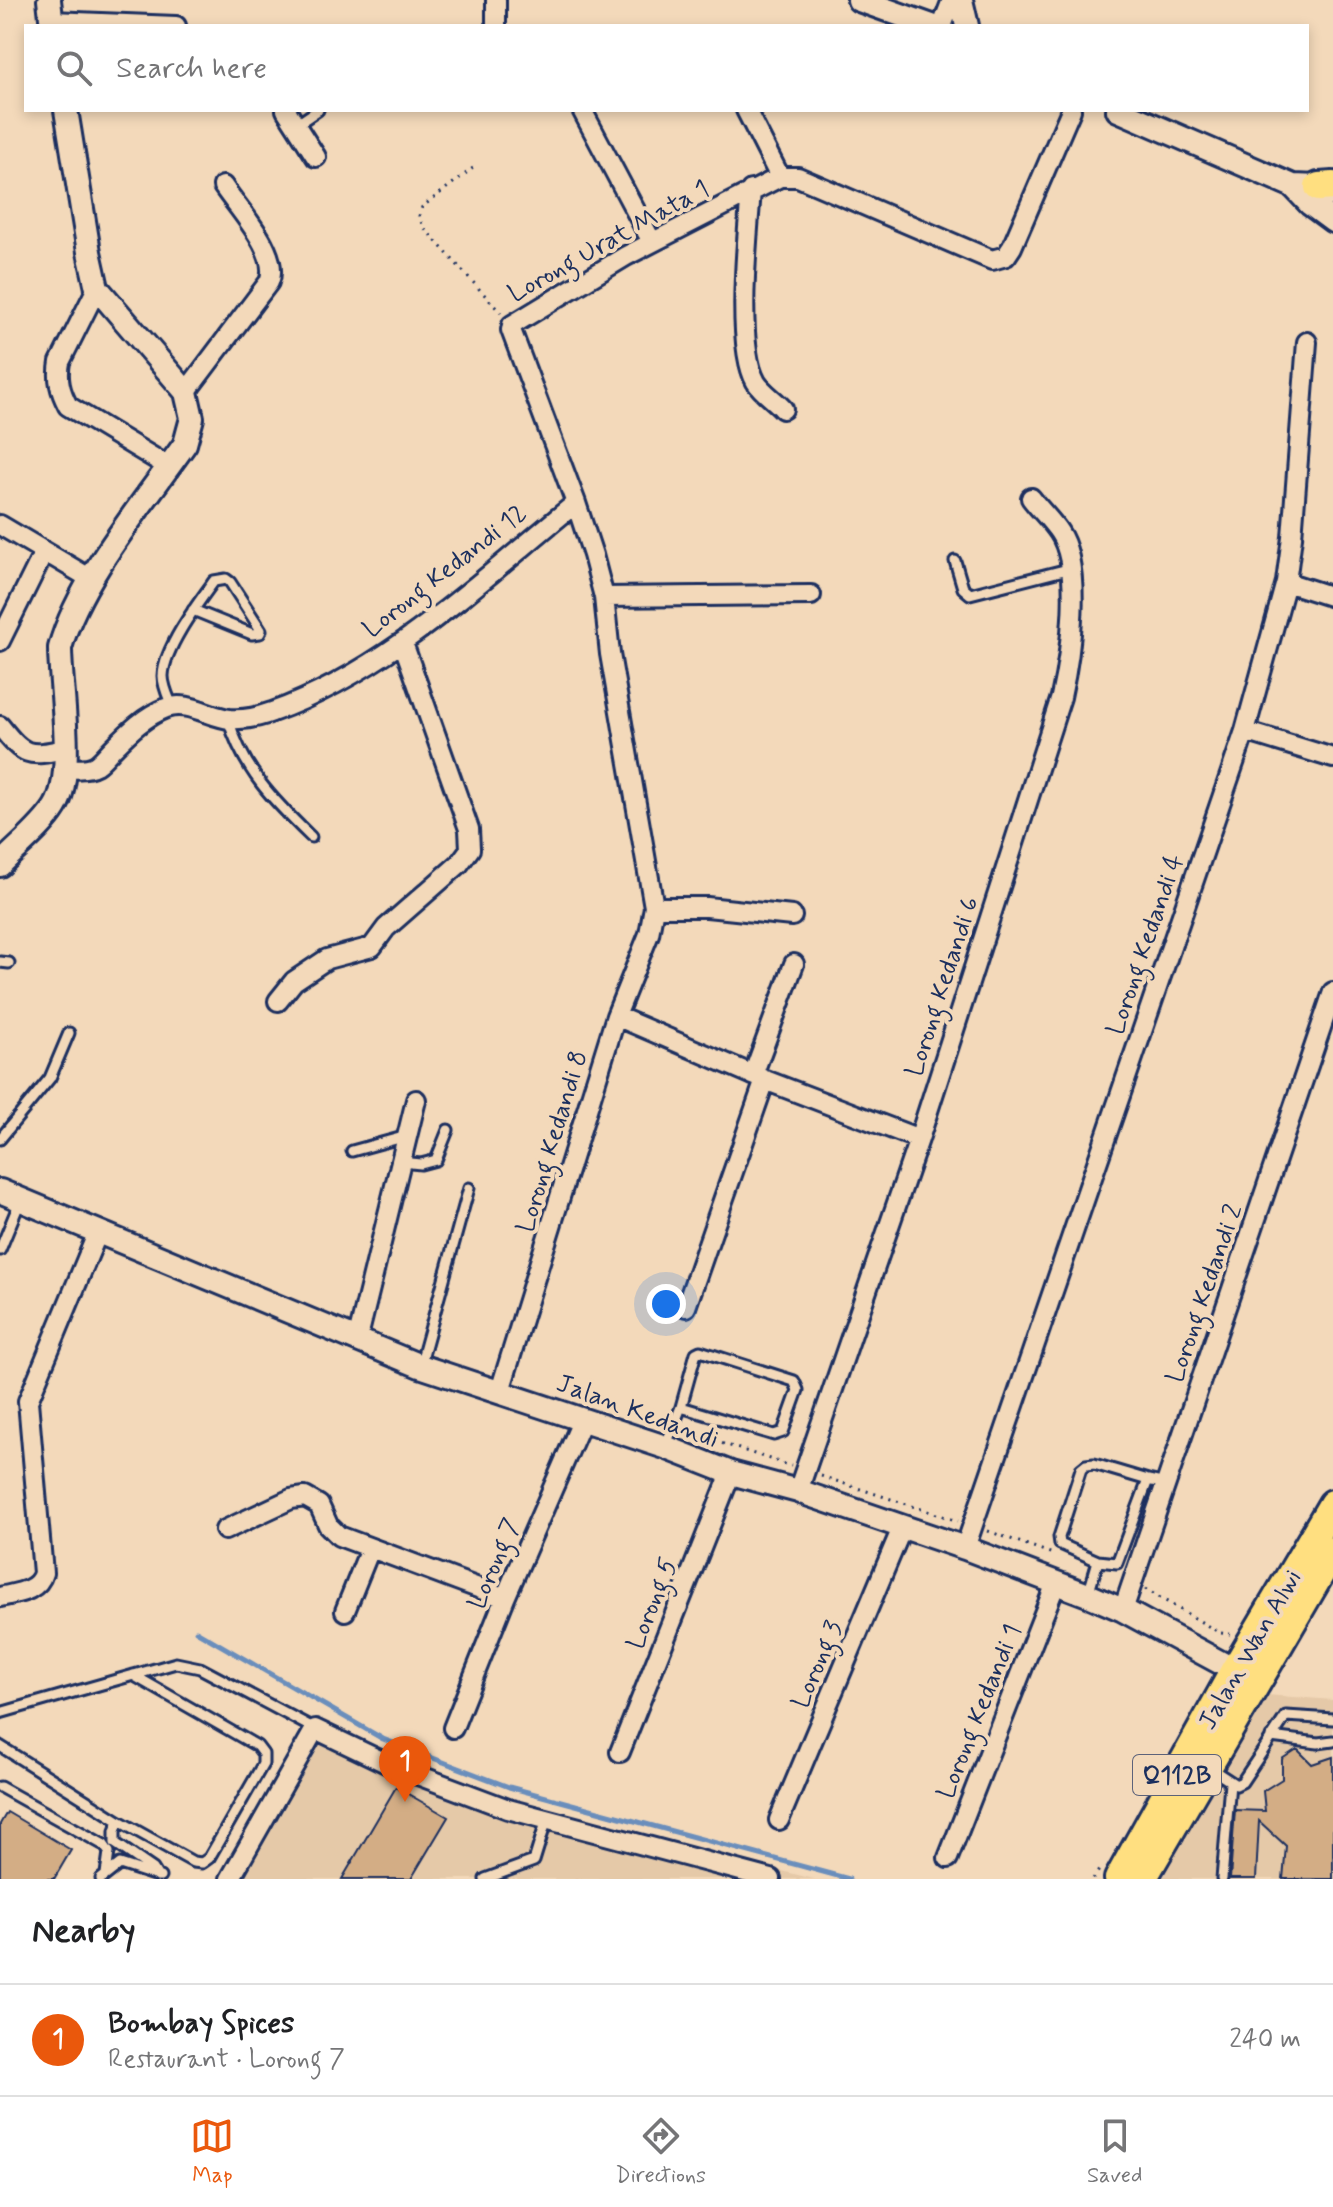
<!DOCTYPE html>
<meta charset="utf-8">
<style>
:root{--surface:#fff;--page:#f2f2f2;--text:#202124;--muted:#757577;--line:#e0e0e0;--accent:#ea580c}
body{margin:0;font-family:Mynerve,sans-serif;background:var(--page);color:var(--text)}
.you{position:absolute;left:666px;top:1304px;width:28px;height:28px;margin:-20px;border:6px solid #fff;border-radius:50%;background:#1a73e8;box-shadow:0 0 0 12px #1a73e833}
.badge{display:grid;place-items:center;width:52px;height:52px;border-radius:50%;background:var(--accent);color:#fff;font-size:26px;font-weight:700}
.pin{position:absolute;translate:-50% -66px;filter:drop-shadow(0 2px 4px #0008)}
.pin::after{content:'';position:absolute;top:42px;width:28px;height:24px;background:inherit;clip-path:polygon(0 0,100% 0,50% 100%)}
.list{margin:0;padding:0;list-style:none}
h2{display:flex;justify-content:space-between;align-items:center;height:104px;margin:0;padding:0 32px;font-size:34px}
h2 small{font-size:26px;font-weight:400;color:var(--muted)}
.list li{display:grid;grid-template-columns:52px 1fr auto;gap:24px;align-items:center;box-sizing:border-box;height:112px;padding:0 32px;border-top:2px solid var(--line)}
.list b{display:block;font-size:30px;white-space:nowrap}
.list p{margin:0;font-size:26px;white-space:nowrap;color:var(--muted)}
.list em{font-size:26px;font-style:normal;color:var(--muted)}
.icon{flex:none;width:44px;height:44px;fill:none;stroke:currentColor;stroke-width:2;stroke-linecap:round;stroke-linejoin:round}
.map{position:relative;flex:none;width:1333px;height:1879px;overflow:hidden}
.search{position:absolute;background:var(--surface);box-shadow:0 4px 12px #0003;left:24px;right:24px;top:24px;height:88px;display:flex;align-items:center;gap:20px;box-sizing:border-box;padding:0 28px;border-radius:0px;color:var(--muted);font-size:30px}
.sheet{height:216px;background:var(--surface)}
nav{display:flex;justify-content:space-around;align-items:center;box-sizing:border-box;height:112px;border-top:2px solid var(--line);background:var(--surface);font-size:22px;color:var(--muted)}
nav a{display:grid;justify-items:center;gap:4px}
nav .on{color:var(--accent)}
.map>svg:first-child{display:block}
.built{fill:#e5c9a8}
.lines{fill:none;stroke-linecap:round;stroke-linejoin:round}
.stream{stroke:#6b8ebc;stroke-width:5}
.building{fill:#d3ad85;stroke:#1b2f5e;stroke-width:2}
.service-casing{stroke:#1b2f5e;stroke-width:15}
.minor-casing{stroke:#1b2f5e;stroke-width:24}
.tertiary-casing{stroke:#1b2f5e;stroke-width:28}
.primary-casing{stroke:#1b2f5e;stroke-width:34}
.path{stroke:#1b2f5e;stroke-width:3;stroke-dasharray:2 6;stroke-linecap:butt}
.service{stroke:#f3d9ba;stroke-width:9}
.minor{stroke:#f3d9ba;stroke-width:18}
.tertiary{stroke:#f3d9ba;stroke-width:22}
.primary{stroke:#ffdf80;stroke-width:28}
.labels{text-anchor:middle;stroke-width:8;stroke-linejoin:round;paint-order:stroke}
.shield{fill:#f3d9ba;stroke:#5c627a;stroke-width:2}
.shield-label{font-size:24px;font-weight:bold;fill:#1b2f5e}
.street-label{font-size:26px;fill:#1b2f5e;stroke:#f3d9ba}
</style>
<div class="map">
<svg width="1333" height="1879" viewBox="0 0 1333 1879">
<rect width="100%" height="100%" fill="#f3d9ba"/>
<filter id="ink" filterUnits="userSpaceOnUse"><feTurbulence type="fractalNoise" baseFrequency=".0125" numOctaves="2"/><feDisplacementMap in="SourceGraphic" scale="16" xChannelSelector="R" yChannelSelector="G"/><feConvolveMatrix kernelMatrix="1 2 1 2 8 2 1 2 1" color-interpolation-filters="sRGB"/></filter>
<g filter="url(#ink)">
<path class="built" d="M1266 1695 1333 1700V1879H1161Z
M325 1720 397 1758 512 1803 814 1879H236Z"/>
<g class="lines">
<path class="stream" d="M196 1631 383 1739 509 1787 849 1879"/>
</g>
<path class="building" d="M1297 1749 1312 1764 1333 1757V1879H1283L1286 1846 1259 1821 1256 1879H1230L1235 1810 1265 1811 1263 1791 1282 1779V1759Z
M396 1787 448 1817 411 1879H342Z
M7 1812 71 1850 54 1879H0V1824Z"/>
<g class="lines">
<g class="service-casing">
<path id="service" d="M296 125 318 110
M955 561 963 588 970 594 1072 568
M172 706C168 696 163 686 163 676 164 648 198 603 214 581L226 579 230 582 261 630 260 633 252 634 193 610
M228 719C244 771 273 800 311 837
M0 962 9 963
M0 1139 50 1078 69 1033
M352 1151 407 1136
M401 1162 421 1164 436 1160 448 1130
M0 1250 21 1199
M420 1366 469 1188
M665 1447 681 1407 696 1353 700 1351 794 1381 798 1390 783 1432 774 1435 681 1407
M1148 1480 1094 1464 1086 1465 1081 1469 1059 1537 1060 1544 1098 1561 1117 1563 1148 1480 1166 1484
M1088 1595 1098 1561
M0 1713 176 1663 200 1668 315 1729
M1271 1737 1318 1743 1333 1741
M0 1746 119 1821 193 1862 202 1863 209 1858 263 1764V1754L257 1746 133 1675
M1210 1768 1236 1785 1242 1782 1286 1716 1333 1719
M0 1787 104 1845 109 1852 106 1874
M119 1821 115 1831V1843L153 1869 158 1877
M101 1879 120 1864 160 1877
M485 1879 534 1861 547 1819
M1222 1879 1230 1783"/>
</g>
<g class="minor-casing">
<path id="minor" d="M496 0V26
M51 21 176 26
M942 26 952 0
M286 110 316 157
M582 110 652 242
M746 110 780 177
M751 190C748 233 735 346 756 382 762 392 775 400 783 409
M97 288 60 362C57 379 60 391 68 406L169 467
M186 392 269 282C281 254 239 210 223 186
M0 525 91 579
M1286 582 1333 597
M604 597 811 595
M0 641 44 552
M0 726C24 756 27 757 65 749
M1245 731 1333 758
M66 768C75 769 87 770 96 765 102 761 108 753 113 748 129 732 145 716 166 708 188 700 209 717 230 719 244 720 259 717 272 712 386 672 483 578 576 503
M654 907H707L792 916
M278 1001 294 981 327 959 372 947 386 928 459 864 470 849 469 829 403 643
M616 1016 765 1080
M753 1075 794 964
M686 1307 765 1080 919 1139
M357 1341 416 1100
M500 1391 616 1016 649 934 654 907 610 654 604 597 593 555 576 503 511 330 512 325 626 256 780 177H798L992 260 1006 256 1012 247 1071 110
M798 1491 919 1139 1061 697C1070 657 1083 567 1059 532 1051 520 1040 510 1031 498
M225 1530 291 1499 305 1497 319 1505 328 1525 339 1536 505 1598
M965 1548 1245 731 1286 582 1292 537 1307 342
M0 1597C16 1593 38 1592 43 1573L28 1401 98 1232
M1123 1610 1333 992
M345 1611 370 1549
M453 1728 505 1598 583 1419
M620 1752 731 1473
M779 1820 902 1528
M948 1858 1056 1583
M230 1879 315 1729 386 1763 508 1809 771 1879"/>
</g>
<g class="tertiary-casing">
<path id="tertiary" d="M49 0 52 26
M859 0 932 26
M961 0 967 26
M1118 110 1293 186 1319 187 1331 194
M1293 186 1310 204 1333 221
M0 865C17 847 42 828 55 807 76 774 60 689 60 648 78 581 144 502 185 444L192 418 186 392 97 288 89 252 66 110
M0 1191 420 1366 665 1447 731 1473 798 1491 965 1548 1088 1595 1123 1610 1249 1678"/>
</g>
<g class="primary-casing">
<path id="primary" d="M1319 187 1333 186
M1119 1879 1235 1670 1333 1504
M1142 1879 1333 1551"/>
</g>
<path class="path" d="M473 168 422 207 419 216 423 227 501 313
M684 1431 791 1466
M821 1476 958 1521
M988 1531 1053 1554
M1145 1589 1220 1633 1230 1634
M1093 1879 1099 1870"/>
<use href="#service" class="service"/>
<use href="#minor" class="minor"/>
<use href="#tertiary" class="tertiary"/>
<use href="#primary" class="primary"/>
</g>
</g>
<g class="labels">
<rect class="shield" x="1133" y="1755" width="88" height="40" rx="6"/>
<g class="shield-label">
<text x="1177" y="1783">Q112B</text>
</g>
<g class="street-label">
<text transform="translate(608 240) rotate(-29)" y="9">Lorong Urat Mata 1</text>
<text transform="translate(444 570) rotate(-38)" y="9">Lorong Kedandi 12</text>
<text transform="translate(1144 944) rotate(-71)" y="9">Lorong Kedandi 4</text>
<text transform="translate(941 986) rotate(-72)" y="9">Lorong Kedandi 6</text>
<text transform="translate(551 1141) rotate(-73)" y="9">Lorong Kedandi 8</text>
<text transform="translate(1203 1293) rotate(-71)" y="9">Lorong Kedandi 2</text>
<text transform="translate(638 1410) rotate(20)" y="9">Jalan Kedandi</text>
<text transform="translate(493 1563) rotate(-67)" y="9">Lorong 7</text>
<text transform="translate(651 1603) rotate(-68)" y="9">Lorong 5</text>
<text transform="translate(1249 1649) rotate(-60)" y="9">Jalan Wan Alwi</text>
<text transform="translate(816 1664) rotate(-67)" y="9">Lorong 3</text>
<text transform="translate(978 1711) rotate(-68)" y="9">Lorong Kedandi 1</text>
</g>
</g>
</svg>
<div class="you"></div>
<div class="pin badge" style="left:405px;top:1802px">1</div>
<div class="search"><svg class="icon" aria-label="search" viewBox="0 0 24 24"><circle cx="10" cy="10" r="6"/><path d="M15 15l6 6"/></svg>Search here</div>
</div>
<section class="sheet">
<h2>Nearby<small></small></h2>
<ul class="list">
<li><span class="badge">1</span><div><b>Bombay Spices</b><p>Restaurant · Lorong 7</p></div><em>240 m</em></li>
</ul>
</section>
<nav>
<a class="on"><svg class="icon" aria-label="map" viewBox="0 0 24 24"><path d="M3 6l6-2 6 2 6-2v14l-6 2-6-2-6 2zM9 4v14M15 6v14"/></svg>Map</a>
<a><svg class="icon" aria-label="directions" viewBox="0 0 24 24"><path d="M12 3l9 9-9 9-9-9zM9 14v-3h6M13 9l2 2-2 2"/></svg>Directions</a>
<a><svg class="icon" aria-label="saved" viewBox="0 0 24 24"><path d="M7 4h10v16l-5-4-5 4z"/></svg>Saved</a>
</nav>
